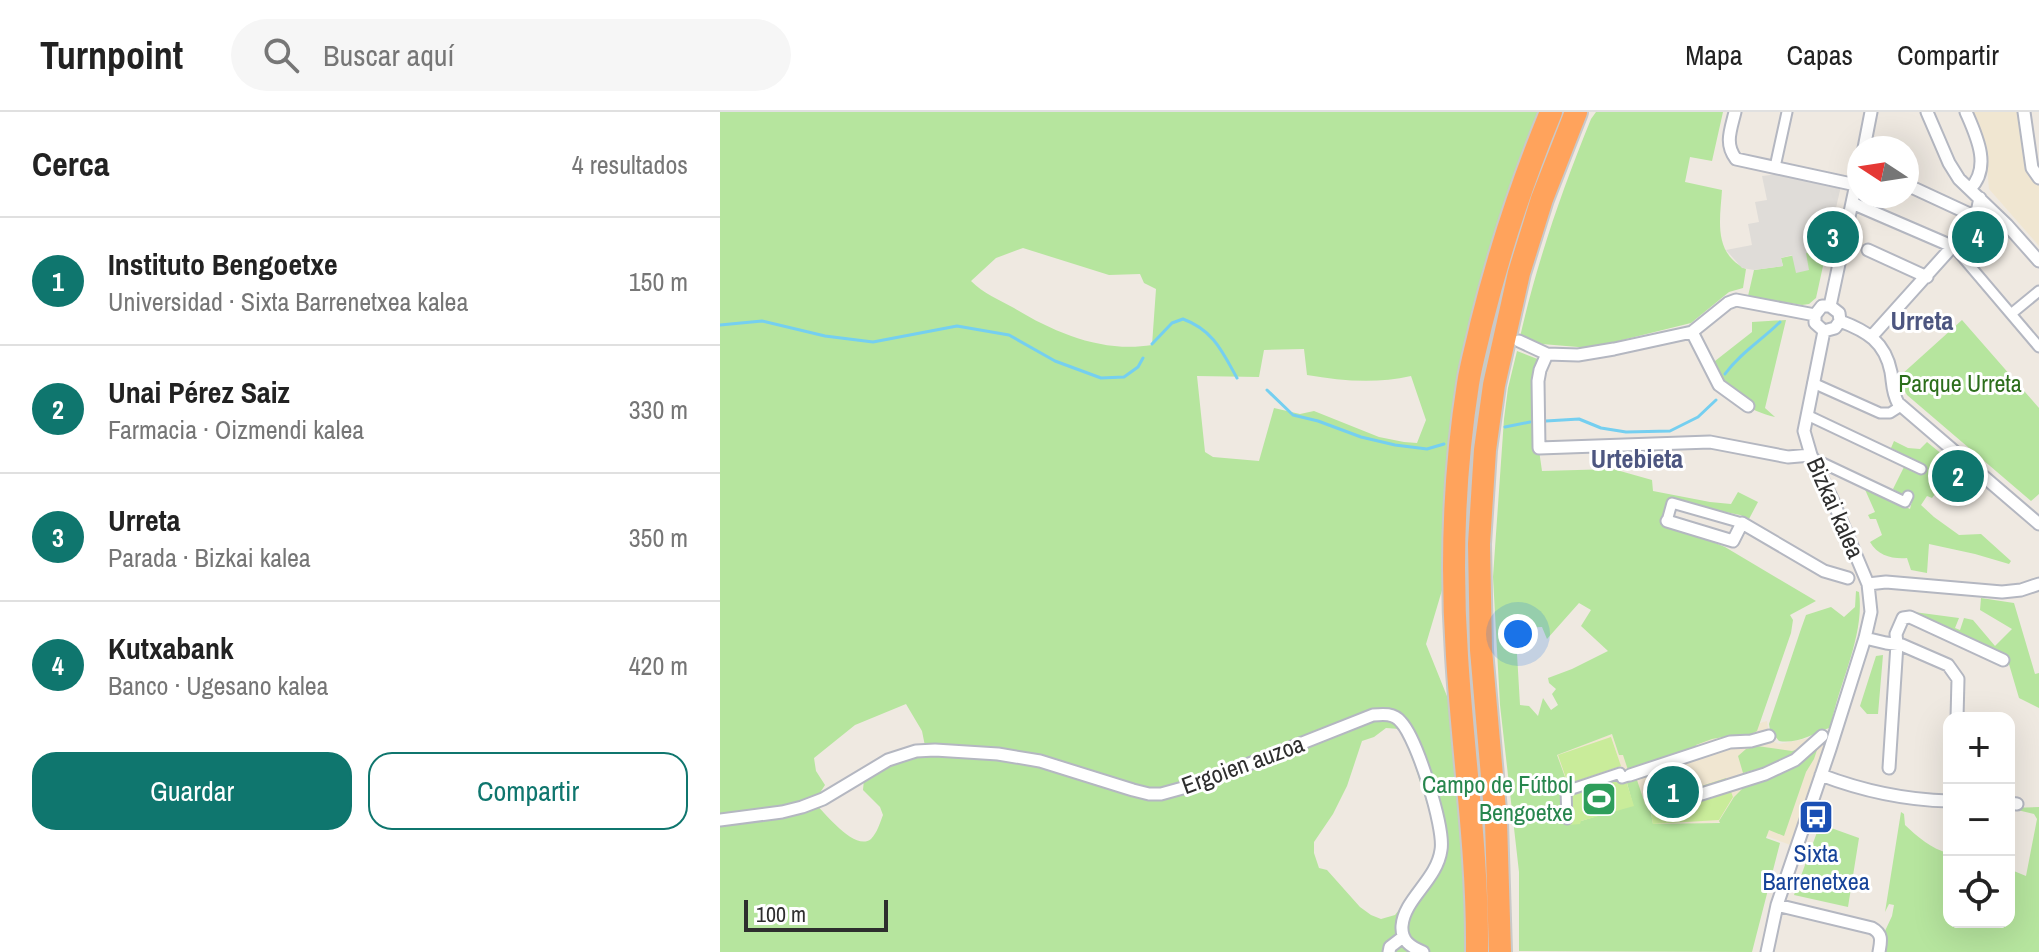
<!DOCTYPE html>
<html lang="es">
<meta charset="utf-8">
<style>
:root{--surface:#fff;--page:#f6f6f6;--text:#222;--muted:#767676;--line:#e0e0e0;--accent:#0f766e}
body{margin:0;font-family:"Archivo Narrow",sans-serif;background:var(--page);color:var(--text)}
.controls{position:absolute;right:24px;bottom:24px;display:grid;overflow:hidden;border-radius:16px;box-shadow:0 8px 32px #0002}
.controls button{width:72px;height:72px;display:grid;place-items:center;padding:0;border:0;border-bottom:2px solid var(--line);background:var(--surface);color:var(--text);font:40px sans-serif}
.compass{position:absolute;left:1127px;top:24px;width:72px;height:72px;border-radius:50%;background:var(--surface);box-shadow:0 8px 32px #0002;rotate:282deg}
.scale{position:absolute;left:24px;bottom:20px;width:144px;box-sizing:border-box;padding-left:8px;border:4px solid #2e2e2e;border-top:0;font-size:22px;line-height:28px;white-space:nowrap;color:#2e2e2e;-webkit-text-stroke:6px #fff;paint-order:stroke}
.you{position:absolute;left:798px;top:522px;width:28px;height:28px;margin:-20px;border:6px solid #fff;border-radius:50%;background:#1a73e8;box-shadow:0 0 0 12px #1a73e833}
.badge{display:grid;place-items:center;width:52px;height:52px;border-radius:50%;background:var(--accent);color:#fff;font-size:26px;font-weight:700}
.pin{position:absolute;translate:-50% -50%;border:4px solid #fff;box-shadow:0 2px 8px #0006}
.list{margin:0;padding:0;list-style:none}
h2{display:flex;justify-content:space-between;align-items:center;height:104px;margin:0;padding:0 32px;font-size:34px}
h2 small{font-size:26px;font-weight:400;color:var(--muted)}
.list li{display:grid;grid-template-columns:52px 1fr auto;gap:24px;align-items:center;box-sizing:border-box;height:128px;padding:0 32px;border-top:2px solid var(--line)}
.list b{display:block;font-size:30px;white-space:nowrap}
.list p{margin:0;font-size:26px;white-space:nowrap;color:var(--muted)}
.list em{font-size:26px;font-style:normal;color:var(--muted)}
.actions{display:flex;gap:16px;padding:24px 32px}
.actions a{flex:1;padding:18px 0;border:2px solid var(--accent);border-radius:24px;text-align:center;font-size:28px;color:var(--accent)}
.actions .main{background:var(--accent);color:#fff}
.icon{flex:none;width:44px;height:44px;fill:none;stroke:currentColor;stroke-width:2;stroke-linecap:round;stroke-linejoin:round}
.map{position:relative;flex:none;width:1319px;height:840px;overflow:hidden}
header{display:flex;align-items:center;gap:48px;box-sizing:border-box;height:112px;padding:0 40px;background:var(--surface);border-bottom:2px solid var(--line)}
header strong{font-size:38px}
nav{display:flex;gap:44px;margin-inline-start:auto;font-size:28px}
.search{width:560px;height:72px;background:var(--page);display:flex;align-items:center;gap:20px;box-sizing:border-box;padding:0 28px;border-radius:44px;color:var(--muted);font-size:30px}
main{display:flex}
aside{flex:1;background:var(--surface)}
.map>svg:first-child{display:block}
.education{fill:#f0e6d1}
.green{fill:#b6e59e;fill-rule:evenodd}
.pitch{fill:#c9ec9a}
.plaza{fill:#dfdcd8}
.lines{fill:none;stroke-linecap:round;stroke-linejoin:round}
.stream{stroke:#75cff0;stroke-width:3}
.pedestrian-casing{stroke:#b4b7c1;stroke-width:13}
.minor-casing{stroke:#b4b7c1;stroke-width:15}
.motorway-casing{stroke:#c9c9c9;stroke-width:26}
.pedestrian{stroke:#fff;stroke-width:9}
.minor{stroke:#fff;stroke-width:11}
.motorway{stroke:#ffa35c;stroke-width:22}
.labels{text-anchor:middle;stroke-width:6;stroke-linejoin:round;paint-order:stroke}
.park-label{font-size:24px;fill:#2c6e1b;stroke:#fff}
.street-label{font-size:24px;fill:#2e2e2e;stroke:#fff}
.leisure-label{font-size:24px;fill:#27864d;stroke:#fff;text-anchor:end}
.transit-label{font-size:24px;fill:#164399;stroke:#fff}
.neighbourhood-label{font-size:26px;font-weight:bold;fill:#4d5680;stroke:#fff}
</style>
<header>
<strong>Turnpoint</strong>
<div class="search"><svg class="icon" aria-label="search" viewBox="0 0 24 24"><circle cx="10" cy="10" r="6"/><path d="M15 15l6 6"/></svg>Buscar aquí</div>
<nav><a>Mapa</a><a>Capas</a><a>Compartir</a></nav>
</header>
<main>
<aside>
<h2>Cerca<small>4 resultados</small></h2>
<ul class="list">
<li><span class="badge">1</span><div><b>Instituto Bengoetxe</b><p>Universidad · Sixta Barrenetxea kalea</p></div><em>150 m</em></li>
<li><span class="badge">2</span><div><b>Unai Pérez Saiz</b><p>Farmacia · Oizmendi kalea</p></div><em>330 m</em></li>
<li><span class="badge">3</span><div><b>Urreta</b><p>Parada · Bizkai kalea</p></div><em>350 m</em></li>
<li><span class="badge">4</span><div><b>Kutxabank</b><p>Banco · Ugesano kalea</p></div><em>420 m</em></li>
</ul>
<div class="actions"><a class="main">Guardar</a><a>Compartir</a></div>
</aside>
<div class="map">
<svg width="1319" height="840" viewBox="0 0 1319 840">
<rect width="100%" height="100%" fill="#efe9e1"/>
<path class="education" d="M1251 0H1301L1319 71V134L1269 77 1265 30Z
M1047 609 1049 624 1052 629 1059 632 1115 621 1076 735 1008 710 831 719 810 649 896 621 1022 616Z"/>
<path class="green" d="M0 0H844L742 411 706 532 737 609 756 840H0ZM303 136 389 163 420 162 424 171 436 177 432 233C383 241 335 221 294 196 279 188 263 181 251 169L276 146ZM584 237 587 263C622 269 656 272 691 264L706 308 697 331 684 330 659 325 594 299 580 302 554 296 539 349 493 345 485 340 477 264 539 265 544 238ZM186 592 202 619 205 634 144 667 143 678 160 695 163 703C160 711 157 721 151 727 135 740 105 701 94 690L105 673 96 659 94 646 135 613ZM666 616 680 617 695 654 717 724 716 742 710 758 675 803 661 807 651 803 640 795 607 758 599 756 594 741V730L613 702 627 674 642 629 654 625Z
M876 0H1003L992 49 970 45 965 70 1002 78C1000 108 993 141 1026 157L1023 176 1009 180 971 211 870 236 822 232 800 225C817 150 842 78 871 7Z
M1112 113 1096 186 1089 192 1082 193 1028 184 1034 158 1063 154 1061 146 1085 141 1099 116Z
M1066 208 1045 296 1055 305C1028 299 1008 283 992 261L995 249 1032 220V210Z
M1242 208 1319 296V382L1311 389 1187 283 1182 274 1181 263Z
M797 239 820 248 819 338 822 359 893 357 932 368 933 379 990 390 1011 392 1018 380 1038 390 1029 407 1020 403 947 388 942 409 1005 435 1096 489 1070 503 1073 508 1071 521 1037 619 1026 625H1016L1014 623 992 627 976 633 979 638 909 661 903 643H899L892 622 837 643 861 709 913 693 907 671 912 665 956 652 955 656 917 668 925 692 929 691 933 712 1000 711 999 709 1014 685 1023 676 1076 654 1091 641 1096 634 1098 635 1094 647 1086 660 1064 724 1049 718 1046 726 1060 731 1032 840 799 839V760L780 593 773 465 784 307 788 276ZM859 491 871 498 861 514 888 539 852 557 828 566 829 571 836 577 832 582 838 593 831 598 823 586 818 604 809 594 800 593 797 542H800L802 533 801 516 822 515 827 527Z
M1174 329 1188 336 1200 337 1207 330 1223 343 1209 368 1219 377 1212 386 1207 384 1201 393 1214 405 1239 423 1261 422 1291 449 1289 452 1255 442 1209 432 1207 461 1191 458 1187 446C1172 447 1158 444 1150 430L1162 423 1156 407H1150L1148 403 1155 400 1143 373 1190 397 1192 389 1173 377 1184 355 1190 357 1196 349 1171 336Z
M1136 479 1139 480C1145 524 1119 570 1111 613L1109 616C1093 622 1077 632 1059 629L1050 618 1049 612 1081 517 1086 503 1111 495 1124 505 1135 495Z
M1261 486 1294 491 1315 562 1319 561V596L1299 586 1286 542 1257 533 1200 508 1194 500 1239 506 1235 516 1240 518 1244 506 1253 508 1275 534 1292 517 1260 498Z
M1163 543 1158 602H1147L1140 594 1156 544Z
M1037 634 1072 639 1086 635C1070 651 1044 655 1023 661L1018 644 1026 637Z
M1319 695V840H1161L1165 819 1172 804 1174 793 1169 792 1165 800 1181 700 1184 702 1185 713C1198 725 1211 737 1229 741V810H1289V757L1306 764 1317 707 1314 702 1289 696Z
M1100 712 1139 726 1128 795 1074 783Z"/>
<path class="pitch" d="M891 625 901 654 848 672 838 643Z
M902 656 914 694 861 709 860 712 848 713 846 675Z
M1006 666 1013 685 999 708 933 712 929 691Z"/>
<path class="plaza" d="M1066 61 1121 74 1112 113 1099 116 1102 137 1086 141 1089 158 1076 161 1072 143 1061 146 1063 154 1034 158 1022 156 1006 138 1032 133 1028 112 1039 110 1035 90 1047 88 1042 64Z"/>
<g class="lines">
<path class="stream" d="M0 213 42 209 105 224 153 230 237 214 289 223 335 249 381 266 404 265 418 255 423 246
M432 232 452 211 463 207C493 218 502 239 517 266
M1005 262C1020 241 1042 228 1060 210
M547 278 573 303 598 309 641 325 675 333 707 337 724 332
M826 309 859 307 881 316 906 320 950 319 978 305 996 288
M785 315 810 310"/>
<g class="pedestrian-casing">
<path id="pedestrian" d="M1055 55 1067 0
M1234 135 1319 235
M1291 202 1319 179
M1093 271 1160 301H1170L1181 294
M1087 303 1201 357
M1092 346 1185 390 1188 384
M947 409 952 391 1022 411
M847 707 846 679 900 661 902 666 908 664"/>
</g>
<g class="minor-casing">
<path id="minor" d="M1015 0C1011 17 1004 32 1016 47L1136 73
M1207 0 1229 51 1239 67 1287 113 1319 149
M1246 0C1256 23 1272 55 1250 77
M1304 0 1312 56 1319 66
M1144 36 1151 0
M1187 73 1256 105
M1132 91 1234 135
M1148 138 1207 165
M1110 194 1139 58
M1120 209C1147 219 1165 230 1171 260 1173 272 1172 280 1178 291L1319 412
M1104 219 1095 211V203L1102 194H1110
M1104 219 1115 216 1120 209 1119 201 1110 194
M972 220 999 273 1028 294
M1152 224 1250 115 1256 105 1260 86
M799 229 827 242 858 243 894 237 972 220 1008 191 1016 188 1095 203
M827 242 820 258 818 269 819 336 990 330 1068 345 1091 343
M947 409 1013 429 1022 411 1104 459 1128 466
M1148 472 1166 470 1282 480 1301 478 1319 472
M1145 526 1166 531 1182 533 1228 553 1238 567 1237 606
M1169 656 1177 532 1176 522 1183 506 1190 505 1283 548
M910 663 1010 630 1031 629 1049 624
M1101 663C1143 679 1184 688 1229 689
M1289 691 1297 692
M937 696 1045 662 1075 648 1102 624
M0 708 62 700 82 695 103 687 168 648 196 639 215 638 278 642 320 649 413 678 429 682H441L481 671 653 603C663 602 674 601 681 610 697 627 725 716 721 738 717 768 684 787 682 814 681 829 691 835 703 840
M1057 793 1152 816C1163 822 1161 829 1159 840
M669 840 670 835 683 825
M1047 840 1057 793 1110 637 1145 526 1151 500 1148 472 1113 389 1091 343 1084 319 1104 219"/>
</g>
<g class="motorway-casing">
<path id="motorway" d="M757 840C758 741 743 643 737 544 731 454 734 361 748 272 751 252 757 232 761 213 779 140 802 70 831 0
M780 840 776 710 761 538 759 432 765 338 774 273 799 161 822 87 856 0"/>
</g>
<use href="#pedestrian" class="pedestrian"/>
<use href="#minor" class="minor"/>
<use href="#motorway" class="motorway"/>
</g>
<defs>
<g id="stadium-square" transform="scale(1.8)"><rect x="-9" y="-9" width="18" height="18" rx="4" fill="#2e9e5b" stroke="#fff"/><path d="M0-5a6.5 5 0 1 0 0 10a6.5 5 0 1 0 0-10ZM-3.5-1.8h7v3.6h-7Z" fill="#fff"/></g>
<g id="bus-square" transform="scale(1.8)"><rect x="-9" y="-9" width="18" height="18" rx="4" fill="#1a4fb4" stroke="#fff"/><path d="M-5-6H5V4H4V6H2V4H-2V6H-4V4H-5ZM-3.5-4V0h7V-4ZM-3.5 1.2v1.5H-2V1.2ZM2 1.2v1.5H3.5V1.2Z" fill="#fff"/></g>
</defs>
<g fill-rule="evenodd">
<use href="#stadium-square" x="879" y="687"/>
<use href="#bus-square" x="1096" y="705"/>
</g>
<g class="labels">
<g class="park-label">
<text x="1240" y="280">Parque Urreta</text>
</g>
<g class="street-label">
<text transform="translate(1115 396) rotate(66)" y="8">Bizkai kalea</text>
<text transform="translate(523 653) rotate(-20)" y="8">Ergoien auzoa</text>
</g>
<g class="leisure-label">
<text x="853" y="681">Campo de Fútbol<tspan x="853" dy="28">Bengoetxe</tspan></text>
</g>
<g class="transit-label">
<text x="1096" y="750">Sixta<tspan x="1096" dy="28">Barrenetxea</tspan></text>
</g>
<g class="neighbourhood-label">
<text x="1202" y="218">Urreta</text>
<text x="917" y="356">Urtebieta</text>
</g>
</g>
</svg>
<div class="controls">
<button>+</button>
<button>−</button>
<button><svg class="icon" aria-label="locate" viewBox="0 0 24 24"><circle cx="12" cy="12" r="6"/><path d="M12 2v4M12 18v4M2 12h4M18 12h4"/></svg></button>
</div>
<svg class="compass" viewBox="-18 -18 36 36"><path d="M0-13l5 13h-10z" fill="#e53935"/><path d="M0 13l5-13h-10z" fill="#767676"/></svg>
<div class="scale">100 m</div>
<div class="you"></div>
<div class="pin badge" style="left:953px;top:680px">1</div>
<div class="pin badge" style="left:1238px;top:364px">2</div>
<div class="pin badge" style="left:1113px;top:125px">3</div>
<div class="pin badge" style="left:1258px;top:125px">4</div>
</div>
</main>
